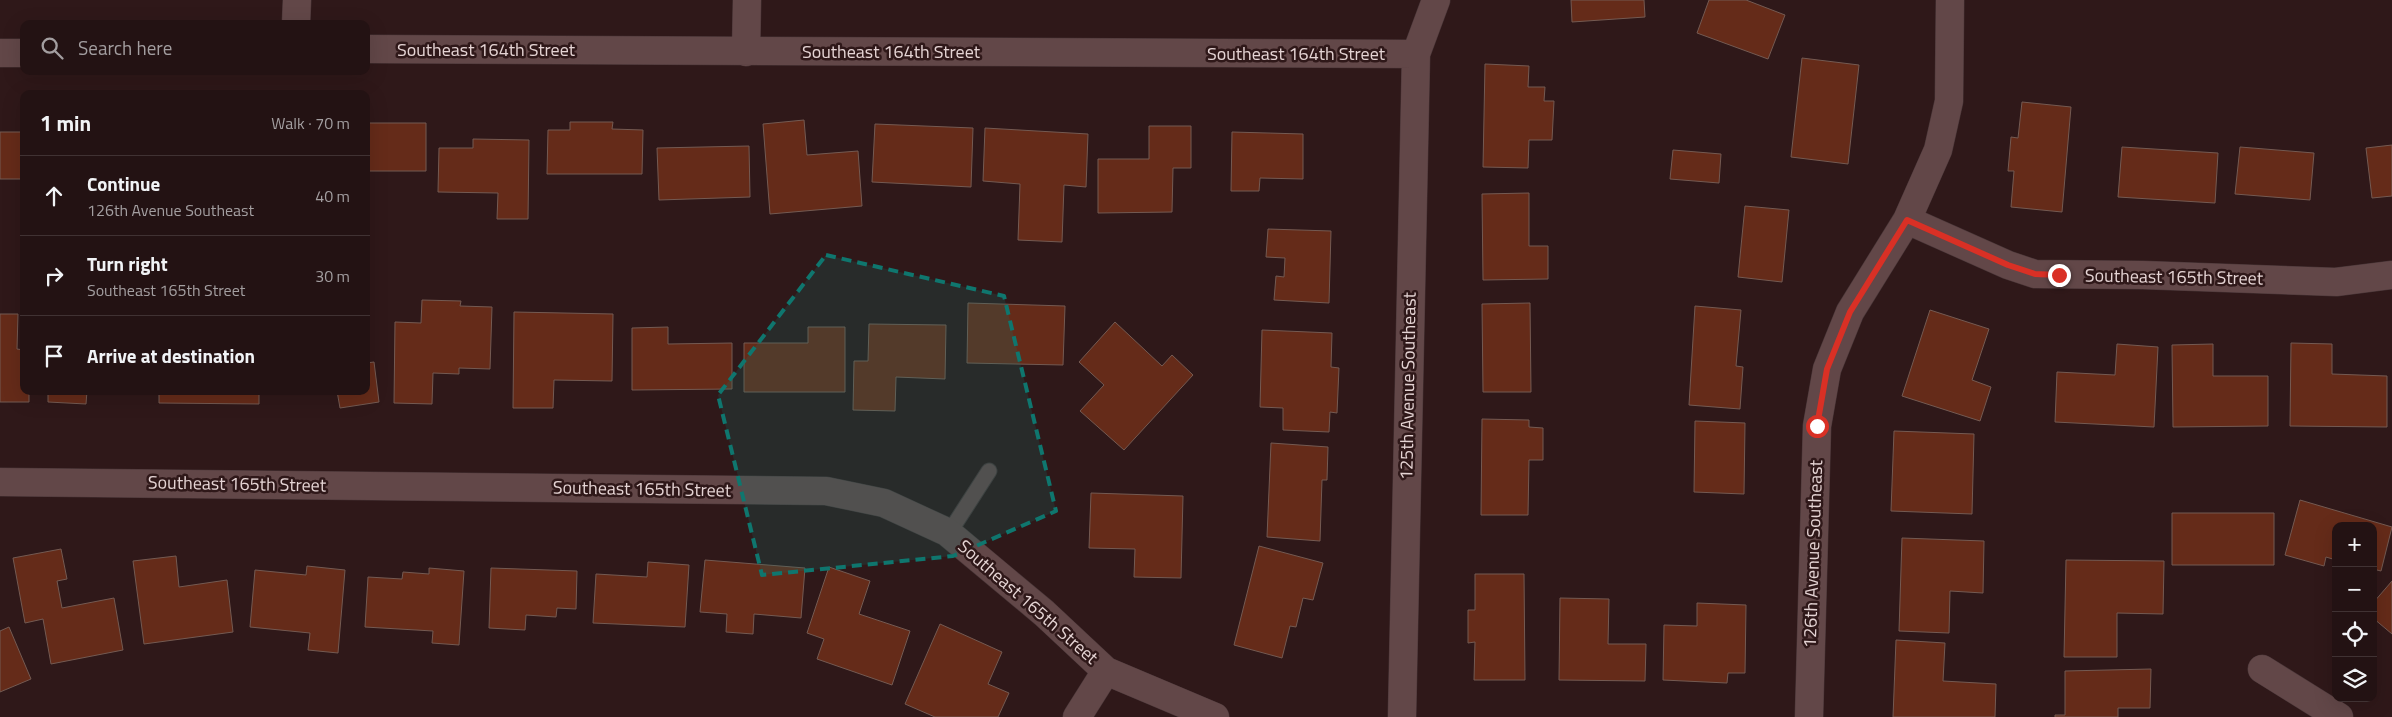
<!DOCTYPE html>
<meta charset="utf-8">
<style>
:root{--surface:#231213;--page:#2f2021;--text:#f1f3f6;--muted:#a39ea0;--line:#403233}
body{margin:0;font-family:"Titillium Web",sans-serif;background:var(--page);color:var(--text)}
.controls{position:absolute;right:15px;bottom:15px;display:grid;overflow:hidden;border-radius:10px;box-shadow:0 5px 20px #0002}
.controls button{width:45px;height:45px;display:grid;place-items:center;padding:0;border:0;border-bottom:1px solid var(--line);background:var(--surface);color:var(--text);font:25px sans-serif}
.stop{position:absolute;width:15px;height:15px;margin:-11px;border:4px solid #d93025;border-radius:50%;background:#fff}
.stop.end{background:#d93025;border-color:#fff;box-shadow:0 1px 5px #0008}
.list{margin:0;padding:0;list-style:none}
h2{display:flex;justify-content:space-between;align-items:center;height:65px;margin:0;padding:0 20px;font-size:21px}
h2 small{font-size:16px;font-weight:400;color:var(--muted)}
.list li{display:grid;grid-template-columns:32px 1fr auto;gap:15px;align-items:center;box-sizing:border-box;height:80px;padding:0 20px;border-top:1px solid var(--line)}
.list b{display:block;font-size:19px;white-space:nowrap}
.list p{margin:0;font-size:16px;white-space:nowrap;color:var(--muted)}
.list em{font-size:16px;font-style:normal;color:var(--muted)}
.icon{flex:none;width:28px;height:28px;fill:none;stroke:currentColor;stroke-width:2;stroke-linecap:round;stroke-linejoin:round}
.map{position:relative;flex:none;width:2392px;height:717px;overflow:hidden}
.search{position:absolute;background:var(--surface);box-shadow:0 5px 20px #0002;left:20px;top:20px;width:350px;height:55px;display:flex;align-items:center;gap:12px;box-sizing:border-box;padding:0 18px;border-radius:10px;color:var(--muted);font-size:19px}
.panel{position:absolute;background:var(--surface);box-shadow:0 5px 20px #0002;left:20px;top:90px;width:350px;height:305px;border-radius:10px}
.map>svg:first-child{display:block}
.building{fill:#652b19;stroke:#745a52}
.lines{fill:none;stroke-linecap:round;stroke-linejoin:round}
.lane-casing{stroke:#483537;stroke-width:17}
.street-casing{stroke:#483537;stroke-width:29}
.lane{stroke:#624748;stroke-width:15}
.street{stroke:#624748;stroke-width:28}
.route{stroke:#d93025;stroke-width:6}
.marked{fill:#0f766e;fill-opacity:0.2;stroke:#0f766e;stroke-width:4;stroke-dasharray:10 6;stroke-linejoin:round}
.labels{text-anchor:middle;stroke-width:5;stroke-linejoin:round;paint-order:stroke}
.street-label{font-size:18px;fill:#e5d4d4;stroke:#2f1819}
</style>
<div class="map">
<svg width="2392" height="717" viewBox="0 0 2392 717">
<rect width="100%" height="100%" fill="#2f1819"/>
<path class="building" d="M1571 0H1644L1645 17 1572 22Z
M1709 0H1746L1785 15 1768 59 1697 33Z
M1802 58 1859 65 1848 164 1791 157Z
M1485 64 1529 66 1528 87H1545L1544 101H1554L1552 140H1529L1528 168 1483 167Z
M2022 102 2071 107 2062 212 2011 207 2014 171H2008L2011 137 2018 138Z
M804 120 807 155 858 151 862 206 770 214 763 124Z
M570 122H613L612 129 643 130 642 174H547L548 130H570Z
M366 123H426V171H366Z
M875 124 973 128 971 187 872 182Z
M1149 126H1191V168H1173L1172 212 1098 213V159H1149Z
M985 128 1088 134 1086 187 1064 185 1062 242 1018 240 1020 184 983 181Z
M0 132H24V179H0Z
M1232 132 1303 134V179L1260 178 1259 191H1231Z
M473 139 529 140 528 219H497L498 193 438 192 439 148H473Z
M2392 145V196L2372 198 2366 148Z
M749 146 750 197 659 200 657 148Z
M2122 147 2218 153 2215 203 2118 197Z
M2240 147 2314 153 2310 200 2235 194Z
M1673 150 1721 154 1719 183 1670 179Z
M1529 193V246H1548V279L1483 280 1482 194Z
M1745 206 1789 210 1782 282 1738 277Z
M1268 229 1331 231 1329 303 1274 300 1276 276 1284 277 1285 258 1266 257Z
M422 300 461 301 460 306 492 307 490 369 459 368V374L433 373 432 404 394 403 395 322 421 323Z
M968 303 1065 306 1063 365 967 363Z
M1530 303 1531 392H1483L1482 304Z
M1695 306 1741 310 1736 366 1743 367 1740 409 1689 405Z
M1930 310 1989 329 1972 380 1991 387 1980 421 1902 396Z
M514 312 613 314 612 381 554 380 553 408H513Z
M0 314H18L17 349 24 350V391H29V402H0Z
M1115 322 1162 366 1172 355 1193 375 1124 450 1080 411 1104 385 1079 362Z
M869 324 946 325 945 379 896 377 895 411 853 410 854 361H868Z
M668 327V344L732 343V389L632 390V328Z
M808 327H845V392H744V343H808Z
M1262 330 1332 333 1331 367 1339 368 1337 413 1330 412 1329 432 1283 430V408L1260 407Z
M2291 343 2332 344V374L2387 376V427L2290 426Z
M2117 344 2158 347 2154 427 2055 422 2057 372 2115 375Z
M2213 344V376H2268V426L2173 427 2172 345Z
M374 362 379 402 340 408 337 391H366V363Z
M48 391H87L86 404 48 402Z
M159 391H259V404L159 403Z
M1482 419 1529 420V427L1543 428V460H1529L1528 515H1481Z
M1695 421 1745 423 1744 494 1694 492Z
M1894 431 1974 434 1972 514 1891 511Z
M1271 443 1328 447 1327 480H1322L1320 541 1267 537Z
M1091 493 1183 496 1181 578 1134 577 1135 549 1089 548Z
M2300 500 2392 527 2381 571 2373 569V526H2336V560L2326 557 2324 566 2285 555Z
M2172 513H2274V565H2172Z
M1902 538 1984 541 1983 593 1950 591 1949 633 1899 631Z
M1259 546 1323 563 1313 600 1303 598 1296 627 1290 626 1282 658 1234 645Z
M61 549 67 579 57 581 62 608 114 598 123 650 51 664 43 619 25 623 13 558Z
M176 556 179 587 227 580 233 632 144 644 133 561Z
M705 560 805 568 801 618 754 614 753 634 726 632 727 614 700 612Z
M2066 560 2164 561 2163 614 2117 613V657H2064Z
M648 562 689 565 685 627 593 623 596 574 647 577Z
M307 566 345 570 338 653 308 650 310 633 250 627 255 570 306 575Z
M829 567 870 581 859 614 910 631 892 685 817 659 824 639 807 633Z
M429 568 464 571 459 645 432 643 433 631 365 627 368 577 402 579 403 572 429 574Z
M491 568 577 571 576 609 557 608 556 617 526 615 525 630 489 628Z
M1475 574H1524L1525 680H1474L1475 642 1468 643V610H1475Z
M2392 581V634L2373 618V603Z
M1560 598 1609 599 1608 644H1646L1645 681 1559 680Z
M1697 603 1746 605 1745 673H1728L1727 683 1663 680 1664 625 1697 626Z
M940 624 1002 652 988 684 1009 693 998 717H935L905 704Z
M9 627 31 679 0 692V631Z
M1896 640 1945 643 1943 681 1996 684 1995 717H1893Z
M2151 669 2150 708H2118V717H2055V715H2065V671Z"/>
<g class="lines">
<g class="lane-casing">
<path id="lane" d="M949 533 989 471"/>
</g>
<g class="street-casing">
<path id="street" d="M296 24 297 0
M366 49 1416 54
M746 52 747 0
M0 53H24
M1907 220 2008 265 2035 274 2143 275 2336 282 2392 275
M0 482 826 491 884 503 947 532 1044 613 1106 671 1215 717
M2262 669 2339 717
M1077 717 1106 671
M1402 717 1416 54 1436 0
M1809 717 1817 426 1827 369 1850 312 1907 220 1938 150 1949 101 1950 0"/>
</g>
<use href="#lane" class="lane"/>
<use href="#street" class="street"/>
</g>
<g class="lines">
<path class="route" d="M1817 426 1827 369 1850 312 1907 220 2008 265 2035 274 2059 275"/>
</g>
<path class="marked" d="M826 255 1004 296 1056 511 953 556 762 575 718 395Z"/>
<g class="labels">
<g class="street-label">
<text x="486" y="56">Southeast 164th Street</text>
<text x="891" y="58">Southeast 164th Street</text>
<text x="1296" y="60">Southeast 164th Street</text>
<text transform="translate(2174 277) rotate(1)" y="6">Southeast 165th Street</text>
<text transform="translate(1408 386) rotate(-89)" y="6">125th Avenue Southeast</text>
<text transform="translate(237 484) rotate(1)" y="6">Southeast 165th Street</text>
<text transform="translate(642 489) rotate(1)" y="6">Southeast 165th Street</text>
<text transform="translate(1813 554) rotate(-88)" y="6">126th Avenue Southeast</text>
<text transform="translate(1028 602) rotate(41)" y="6">Southeast 165th Street</text>
</g>
</g>
</svg>
<div class="controls">
<button>+</button>
<button>−</button>
<button><svg class="icon" aria-label="locate" viewBox="0 0 24 24"><circle cx="12" cy="12" r="6"/><path d="M12 2v4M12 18v4M2 12h4M18 12h4"/></svg></button>
<button><svg class="icon" aria-label="layers" viewBox="0 0 24 24"><path d="M12 4l9 5-9 5-9-5zM3 14l9 5 9-5"/></svg></button>
</div>
<div class="stop" style="left:1817px;top:426px"></div>
<div class="stop end" style="left:2059px;top:275px"></div>
<div class="search"><svg class="icon" aria-label="search" viewBox="0 0 24 24"><circle cx="10" cy="10" r="6"/><path d="M15 15l6 6"/></svg>Search here</div>
<section class="panel">
<h2>1 min<small>Walk · 70 m</small></h2>
<ul class="list">
<li><svg class="icon" aria-label="ahead" viewBox="0 0 24 24"><path d="M12 20V5M6 11l6-6 6 6"/></svg><div><b>Continue</b><p>126th Avenue Southeast</p></div><em>40 m</em></li>
<li><svg class="icon" aria-label="right" viewBox="0 0 24 24"><path d="M7 20v-9h11M14 6l5 5-5 5"/></svg><div><b>Turn right</b><p>Southeast 165th Street</p></div><em>30 m</em></li>
<li><svg class="icon" aria-label="arrive" viewBox="0 0 24 24"><path d="M6 21V4h12l-3 4 3 4H6"/></svg><div><b>Arrive at destination</b></div></li>
</ul>
</section>
</div>
